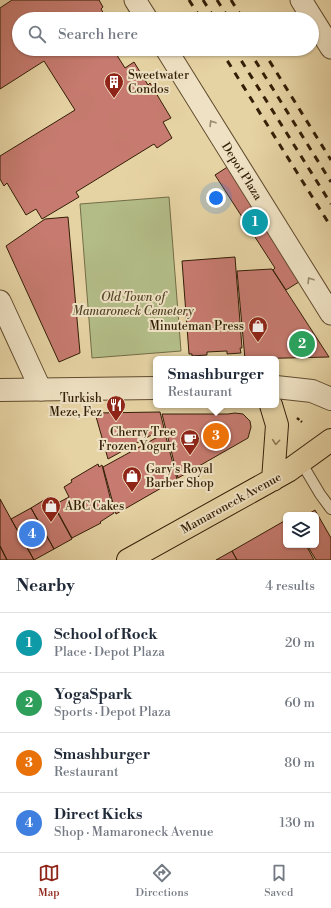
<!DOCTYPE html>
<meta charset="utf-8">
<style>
:root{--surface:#fff;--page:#f2f2f3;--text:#1f2937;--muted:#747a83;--line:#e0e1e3;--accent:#8f2418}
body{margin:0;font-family:"Libre Bodoni",serif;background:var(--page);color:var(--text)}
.controls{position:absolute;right:12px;bottom:12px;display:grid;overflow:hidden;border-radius:6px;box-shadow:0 1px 3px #0004}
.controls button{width:36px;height:36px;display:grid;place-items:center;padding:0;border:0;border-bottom:1px solid var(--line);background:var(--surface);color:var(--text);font:20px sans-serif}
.you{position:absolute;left:216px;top:198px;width:14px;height:14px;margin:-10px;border:3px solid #fff;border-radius:50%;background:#1a73e8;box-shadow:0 0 0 6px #1a73e833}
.badge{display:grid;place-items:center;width:26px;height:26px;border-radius:50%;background:var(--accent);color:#fff;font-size:13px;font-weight:700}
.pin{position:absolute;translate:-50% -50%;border:2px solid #fff;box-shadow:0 1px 4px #0006}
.popup{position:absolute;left:153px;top:356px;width:126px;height:52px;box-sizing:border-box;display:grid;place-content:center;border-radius:6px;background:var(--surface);filter:drop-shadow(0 1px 3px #0005);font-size:13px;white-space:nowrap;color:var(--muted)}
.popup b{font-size:15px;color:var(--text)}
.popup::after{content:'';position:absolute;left:50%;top:100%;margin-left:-8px;border:8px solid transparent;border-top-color:var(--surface)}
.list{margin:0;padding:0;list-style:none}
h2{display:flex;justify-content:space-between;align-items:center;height:52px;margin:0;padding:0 16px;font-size:17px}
h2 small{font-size:13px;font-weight:400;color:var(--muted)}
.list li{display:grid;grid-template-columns:26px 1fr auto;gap:12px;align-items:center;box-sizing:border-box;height:60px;padding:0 16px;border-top:1px solid var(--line)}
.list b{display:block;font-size:15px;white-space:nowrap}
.list p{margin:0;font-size:13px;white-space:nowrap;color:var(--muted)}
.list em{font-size:13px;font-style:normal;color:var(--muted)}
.icon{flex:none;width:22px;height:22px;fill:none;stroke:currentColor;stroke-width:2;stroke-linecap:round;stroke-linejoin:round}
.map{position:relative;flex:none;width:331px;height:560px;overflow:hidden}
.search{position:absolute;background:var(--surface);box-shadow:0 1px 3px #0004;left:12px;right:12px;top:12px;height:44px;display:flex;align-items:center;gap:10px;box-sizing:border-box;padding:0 14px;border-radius:22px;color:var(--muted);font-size:15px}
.sheet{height:292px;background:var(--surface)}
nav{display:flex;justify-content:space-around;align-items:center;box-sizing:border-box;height:56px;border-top:1px solid var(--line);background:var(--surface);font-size:11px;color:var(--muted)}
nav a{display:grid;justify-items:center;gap:2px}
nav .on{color:var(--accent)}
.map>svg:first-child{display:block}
.green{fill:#b3bc87;stroke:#736d46}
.building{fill:#c77b70;stroke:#331e06}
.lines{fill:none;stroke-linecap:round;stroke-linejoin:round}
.service-casing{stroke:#604b2e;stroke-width:12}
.minor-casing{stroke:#604b2e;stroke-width:23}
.tertiary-casing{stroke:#604b2e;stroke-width:24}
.primary-casing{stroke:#331e06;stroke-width:24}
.path{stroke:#331e06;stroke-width:2.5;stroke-dasharray:3 2;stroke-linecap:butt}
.service{stroke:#efe2c4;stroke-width:10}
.minor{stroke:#efe2c4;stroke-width:21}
.tertiary{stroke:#efe2c4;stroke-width:22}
.primary{stroke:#e6d3a4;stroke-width:22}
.rail{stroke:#331e06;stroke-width:3;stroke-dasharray:7 7;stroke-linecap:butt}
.oneway{stroke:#9a8a6e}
.oneway2{stroke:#8c7855}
.labels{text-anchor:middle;stroke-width:4;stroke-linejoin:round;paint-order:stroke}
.poi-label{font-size:12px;fill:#331e06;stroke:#efe2c4;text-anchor:start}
.street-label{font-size:12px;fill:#331e06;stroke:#efe2c4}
.park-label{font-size:12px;font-style:italic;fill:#534626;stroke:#efe2c4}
</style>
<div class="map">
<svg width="331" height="560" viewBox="0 0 331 560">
<rect width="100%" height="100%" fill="#e6d3a4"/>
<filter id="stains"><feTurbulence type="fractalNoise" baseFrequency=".005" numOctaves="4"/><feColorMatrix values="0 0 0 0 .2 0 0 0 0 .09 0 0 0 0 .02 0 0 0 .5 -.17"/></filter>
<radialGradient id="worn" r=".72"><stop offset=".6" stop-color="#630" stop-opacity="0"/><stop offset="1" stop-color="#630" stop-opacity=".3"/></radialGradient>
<path class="green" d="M169 197 181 351 92 358 80 204Z"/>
<path class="building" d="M12 0H99L103 7 101 9 107 19H19V49H113L125 68 134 62 148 85 150 83 171 118 163 122 172 138 157 148 154 144 76 192 79 197 42 219 36 209 26 215 7 183 4 186 0 179V156L75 110 44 61 0 89V8Z
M229 166 302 280 286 290 273 270 275 268 215 175Z
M68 217 80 353 59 362 6 246 45 219Z
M235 257 242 348H240L241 353 227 354V351L207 352V355L192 356V354H189L182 261Z
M272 269 329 357 245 359 237 271Z
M160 412 164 428 108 459 95 413Z
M235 413 243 414 250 421 251 427 248 438 178 478 162 414H228Z
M165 433 177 479 116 514 103 467Z
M98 464 99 467 102 465 114 513 100 522 101 523 72 538 54 505 69 497 64 487 72 482 71 480Z
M49 497 72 539 54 549 31 508Z
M0 499 11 519 34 560H7L0 546Z
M31 508 54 549 34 560 11 519Z
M315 510 331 538V560H316L307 545H316V515H307Z
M286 520V545H306L314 560H237L232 551Z
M0 546 7 560H0Z
M232 551 237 560H216Z"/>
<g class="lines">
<g class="service-casing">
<path id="service" d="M301 462 320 494 331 509"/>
</g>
<g class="minor-casing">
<path id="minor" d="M135 0 147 19
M301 0 331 48
M166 49 331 314
M0 301 41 390"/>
</g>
<g class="tertiary-casing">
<path id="tertiary" d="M276 387 312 391 331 399
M0 390 156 388"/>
</g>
<g class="primary-casing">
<path id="primary" d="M271 405 277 425 273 480
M128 560 288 471 331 440"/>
</g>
<path class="path" d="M297 418 302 422"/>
<use href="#service" class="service"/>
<use href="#minor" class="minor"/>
<use href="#tertiary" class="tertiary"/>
<use href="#primary" class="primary"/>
<path class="rail" d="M189 0 201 19
M203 0 215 19
M217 0 229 19
M231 0 243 19
M220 49 331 227
M234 49 331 204
M248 49 331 182
M262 49 331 160"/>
</g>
<defs><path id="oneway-chevron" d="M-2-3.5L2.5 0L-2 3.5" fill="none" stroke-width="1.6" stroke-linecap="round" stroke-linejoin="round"/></defs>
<g class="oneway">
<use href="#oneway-chevron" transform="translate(212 123) rotate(-122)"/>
<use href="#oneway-chevron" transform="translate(310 280) rotate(-122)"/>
</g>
<use class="oneway2" href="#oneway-chevron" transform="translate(276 442) rotate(95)"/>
<defs>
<g id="building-pin" transform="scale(1)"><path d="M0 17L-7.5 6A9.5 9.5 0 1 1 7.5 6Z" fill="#8f2418" stroke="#efe2c4"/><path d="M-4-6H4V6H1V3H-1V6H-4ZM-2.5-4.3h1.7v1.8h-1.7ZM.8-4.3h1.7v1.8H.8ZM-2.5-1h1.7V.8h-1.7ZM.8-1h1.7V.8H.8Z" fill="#fff"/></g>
<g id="shop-pin" transform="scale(1)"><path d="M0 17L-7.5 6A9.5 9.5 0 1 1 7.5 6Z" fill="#8f2418" stroke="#efe2c4"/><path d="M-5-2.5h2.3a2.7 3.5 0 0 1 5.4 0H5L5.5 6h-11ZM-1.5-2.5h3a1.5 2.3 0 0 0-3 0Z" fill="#fff"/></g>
<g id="restaurant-pin" transform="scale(1)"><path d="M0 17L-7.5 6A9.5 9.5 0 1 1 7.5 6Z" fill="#8f2418" stroke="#efe2c4"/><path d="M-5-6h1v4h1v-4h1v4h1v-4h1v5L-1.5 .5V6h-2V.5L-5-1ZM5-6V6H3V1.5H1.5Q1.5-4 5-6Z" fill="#fff"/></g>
<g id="cafe-pin" transform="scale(1)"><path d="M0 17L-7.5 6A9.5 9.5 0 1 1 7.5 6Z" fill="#8f2418" stroke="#efe2c4"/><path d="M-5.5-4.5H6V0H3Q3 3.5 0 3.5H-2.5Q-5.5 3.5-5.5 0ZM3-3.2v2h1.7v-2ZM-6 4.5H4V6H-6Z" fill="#fff"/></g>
</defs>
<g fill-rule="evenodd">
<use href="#building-pin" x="114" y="82"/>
<use href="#shop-pin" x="258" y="326"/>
<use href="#restaurant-pin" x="116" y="405"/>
<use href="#cafe-pin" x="190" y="439"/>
<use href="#shop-pin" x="132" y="476"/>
<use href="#shop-pin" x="51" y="506"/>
</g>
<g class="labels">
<g class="poi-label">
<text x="128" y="79">Sweetwater<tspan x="128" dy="14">Condos</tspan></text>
<text x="244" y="330" text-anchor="end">Minuteman Press</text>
<text x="102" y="402" text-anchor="end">Turkish<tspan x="102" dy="14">Meze, Fez</tspan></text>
<text x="176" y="436" text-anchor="end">Cherry Tree<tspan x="176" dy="14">Frozen Yogurt</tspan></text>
<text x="146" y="473">Gary's Royal<tspan x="146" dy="14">Barber Shop</tspan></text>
<text x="65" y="510">ABC Cakes</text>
</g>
<g class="street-label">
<text transform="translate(242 171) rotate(58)" y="4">Depot Plaza</text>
<text transform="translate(231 503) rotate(-29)" y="4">Mamaroneck Avenue</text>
</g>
<g class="park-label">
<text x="133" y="301">Old Town of<tspan x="133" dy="14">Mamaroneck Cemetery</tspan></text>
</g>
</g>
<rect width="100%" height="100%" filter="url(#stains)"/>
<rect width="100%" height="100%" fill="url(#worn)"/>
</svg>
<div class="controls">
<button><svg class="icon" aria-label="layers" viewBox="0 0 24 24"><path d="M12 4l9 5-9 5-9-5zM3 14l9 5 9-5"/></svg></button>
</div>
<div class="you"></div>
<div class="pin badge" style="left:255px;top:222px;background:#0f9aa8">1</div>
<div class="pin badge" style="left:302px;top:344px;background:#2e9e5b">2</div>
<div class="pin badge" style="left:216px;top:436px;background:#e8710a">3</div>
<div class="popup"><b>Smashburger</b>Restaurant</div>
<div class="pin badge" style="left:32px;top:534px;background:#3f7fe0">4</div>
<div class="search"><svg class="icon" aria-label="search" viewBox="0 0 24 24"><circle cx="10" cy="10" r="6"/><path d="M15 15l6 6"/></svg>Search here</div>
</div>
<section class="sheet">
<h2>Nearby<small>4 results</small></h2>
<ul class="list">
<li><span class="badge" style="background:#0f9aa8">1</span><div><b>School of Rock</b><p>Place · Depot Plaza</p></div><em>20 m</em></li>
<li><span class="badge" style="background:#2e9e5b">2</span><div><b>YogaSpark</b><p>Sports · Depot Plaza</p></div><em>60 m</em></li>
<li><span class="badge" style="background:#e8710a">3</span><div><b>Smashburger</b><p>Restaurant</p></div><em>80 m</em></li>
<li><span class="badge" style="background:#3f7fe0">4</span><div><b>Direct Kicks</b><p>Shop · Mamaroneck Avenue</p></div><em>130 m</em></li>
</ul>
</section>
<nav>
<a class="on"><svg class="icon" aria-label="map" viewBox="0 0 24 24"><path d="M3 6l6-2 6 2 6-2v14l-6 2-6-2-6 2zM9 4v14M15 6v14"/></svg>Map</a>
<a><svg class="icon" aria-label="directions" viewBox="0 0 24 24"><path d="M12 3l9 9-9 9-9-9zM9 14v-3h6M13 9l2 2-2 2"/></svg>Directions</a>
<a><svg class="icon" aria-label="saved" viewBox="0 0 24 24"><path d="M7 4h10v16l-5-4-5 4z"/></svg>Saved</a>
</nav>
